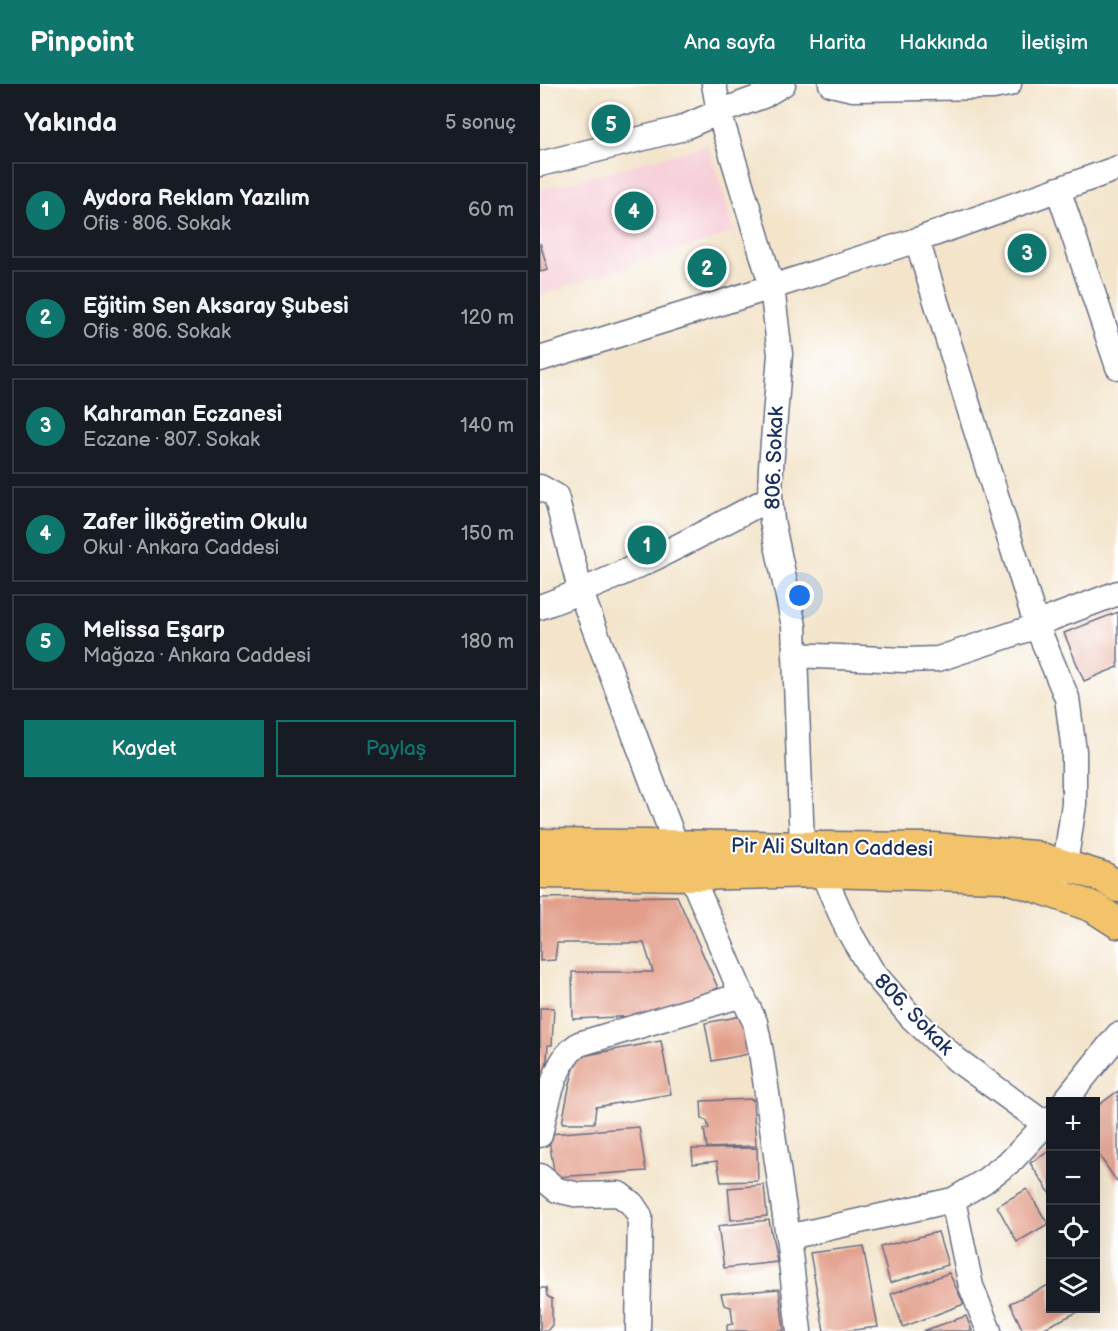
<!DOCTYPE html>
<html lang="tr">
<meta charset="utf-8">
<style>
:root{--surface:#171b24;--page:#20242c;--text:#f1f3f6;--muted:#9ea1a6;--line:#363941;--accent:#0f766e}
body{margin:0;font-family:"Balsamiq Sans",sans-serif;background:var(--page);color:var(--text)}
.controls{position:absolute;right:18px;bottom:18px;display:grid;overflow:hidden;border-radius:0px;box-shadow:0 6px 24px #0002}
.controls button{width:54px;height:54px;display:grid;place-items:center;padding:0;border:0;border-bottom:2px solid var(--line);background:var(--surface);color:var(--text);font:30px sans-serif}
.you{position:absolute;left:260px;top:512px;width:21px;height:21px;margin:-15px;border:4px solid #fff;border-radius:50%;background:#1a73e8;box-shadow:0 0 0 9px #1a73e833}
.badge{display:grid;place-items:center;width:39px;height:39px;border-radius:50%;background:var(--accent);color:#fff;font-size:20px;font-weight:700}
.pin{position:absolute;translate:-50% -50%;border:3px solid #fff;box-shadow:0 2px 6px #0006}
.list{margin:0;padding:0;list-style:none}
h2{display:flex;justify-content:space-between;align-items:center;height:78px;margin:0;padding:0 24px;font-size:26px}
h2 small{font-size:20px;font-weight:400;color:var(--muted)}
.list li{display:grid;grid-template-columns:39px 1fr auto;gap:18px;align-items:center;box-sizing:border-box;height:96px;margin:0 12px 12px;padding:0 12px;border:2px solid var(--line);border-radius:0px}
.list b{display:block;font-size:22px;white-space:nowrap}
.list p{margin:0;font-size:20px;white-space:nowrap;color:var(--muted)}
.list em{font-size:20px;font-style:normal;color:var(--muted)}
.actions{display:flex;gap:12px;padding:18px 24px}
.actions a{flex:1;padding:14px 0;border:2px solid var(--accent);border-radius:0px;text-align:center;font-size:21px;color:var(--accent)}
.actions .main{background:var(--accent);color:#fff}
.icon{flex:none;width:33px;height:33px;fill:none;stroke:currentColor;stroke-width:2;stroke-linecap:round;stroke-linejoin:round}
.map{position:relative;flex:none;width:578px;height:1247px;overflow:hidden}
header{display:flex;align-items:center;gap:36px;box-sizing:border-box;height:84px;padding:0 30px;background:var(--accent);color:#fff}
header strong{font-size:28px}
nav{display:flex;gap:33px;margin-inline-start:auto;font-size:21px}
main{display:flex}
aside{flex:1;background:var(--surface)}
.map>svg:first-child{display:block}
.built{fill:#f6cfd8}
.building{fill:#e29e8a}
.lines{fill:none;stroke-linecap:round;stroke-linejoin:round}
.minor-casing{stroke:#676e84;stroke-width:27}
.major-casing{stroke:#676e84;stroke-width:33}
.minor{stroke:#fff;stroke-width:24}
.major{stroke:#f2c36a;stroke-width:30}
.labels{text-anchor:middle;stroke-width:4.5;stroke-linejoin:round;paint-order:stroke}
.street-label{font-size:21px;fill:#1b2f5e;stroke:#fff}
</style>
<header>
<strong>Pinpoint</strong>
<nav><a>Ana sayfa</a><a>Harita</a><a>Hakkında</a><a>İletişim</a></nav>
</header>
<main>
<aside>
<h2>Yakında<small>5 sonuç</small></h2>
<ul class="list">
<li><span class="badge">1</span><div><b>Aydora Reklam Yazılım</b><p>Ofis · 806. Sokak</p></div><em>60 m</em></li>
<li><span class="badge">2</span><div><b>Eğitim Sen Aksaray Şubesi</b><p>Ofis · 806. Sokak</p></div><em>120 m</em></li>
<li><span class="badge">3</span><div><b>Kahraman Eczanesi</b><p>Eczane · 807. Sokak</p></div><em>140 m</em></li>
<li><span class="badge">4</span><div><b>Zafer İlköğretim Okulu</b><p>Okul · Ankara Caddesi</p></div><em>150 m</em></li>
<li><span class="badge">5</span><div><b>Melissa Eşarp</b><p>Mağaza · Ankara Caddesi</p></div><em>180 m</em></li>
</ul>
<div class="actions"><a class="main">Kaydet</a><a>Paylaş</a></div>
</aside>
<div class="map">
<svg width="578" height="1247" viewBox="0 0 578 1247">
<rect width="100%" height="100%" fill="#fff"/>
<filter id="ink" filterUnits="userSpaceOnUse"><feTurbulence type="fractalNoise" baseFrequency=".0167" numOctaves="2"/><feDisplacementMap in="SourceGraphic" scale="12" xChannelSelector="R" yChannelSelector="G"/><feConvolveMatrix kernelMatrix="1 2 1 2 8 2 1 2 1" color-interpolation-filters="sRGB"/></filter>
<filter id="wash" filterUnits="userSpaceOnUse"><feTurbulence type="fractalNoise" baseFrequency=".008" numOctaves="4" result="noise"/><feDisplacementMap in="SourceGraphic" scale="24" xChannelSelector="R" yChannelSelector="G"/><feGaussianBlur stdDeviation="1.35" result="paint"/><feColorMatrix in="noise" values="0 0 0 0 0 0 0 0 0 0 0 0 0 0 0 0 0 1.4 0 .05"/><feComposite in="paint" operator="in"/></filter>
<g filter="url(#wash)">
<rect width="100%" height="100%" fill="#f3e4ca"/>
<path class="built" d="M168 61 195 148 0 211V106Z"/>
<g id="blocks">
<path class="building" d="M0 159 8 186 0 188Z
M578 528V583L544 597 524 549Z
M137 812 178 904 121 931 33 935 32 888H113L104 859H17L15 876 0 877V814Z
M0 924H14L12 961H8L6 988 0 1007Z
M202 932 209 970 172 977 165 939Z
M121 957 131 1010 56 1023 54 1039H22L29 1004 37 973Z
M578 1007V1099L556 1067V1023Z
M213 1015 216 1062 167 1064 164 1045H169L167 1037 162 1035 161 1017Z
M99 1043 106 1087 15 1093 8 1050Z
M217 1064 218 1097 181 1098 177 1077 153 1080 152 1065Z
M511 1066V1111L490 1079Z
M224 1101 227 1132 191 1136 188 1104Z
M487 1105 508 1140 477 1158 457 1122Z
M229 1136 237 1178 184 1184 178 1142Z
M398 1148 408 1181 350 1199 340 1163Z
M323 1162 338 1243 305 1247H284L270 1169Z
M409 1189 424 1220 363 1243 351 1210Z
M511 1200V1224H546L498 1247H483L470 1219Z
M0 1204H6L7 1212 12 1215V1241L7 1247H0Z
M239 1205 244 1247H187V1241L193 1240 191 1223 184 1221 181 1210Z
M426 1232 432 1247H383Z"/>
</g>
</g>
<g filter="url(#ink)">
<use href="#blocks" fill-opacity="0" stroke="#676e84" stroke-width="1.5"/>
<g class="lines">
<g class="minor-casing">
<path id="minor" d="M174 0 179 28 232 203 240 270 231 383 230 414 232 437 254 542 262 762
M291 0 313 5 453 3 469 0
M0 80 140 45 179 28 223 12 243 0
M518 105 578 283
M377 156 496 540 527 614 534 667V720L525 781 519 795
M0 275 232 203 377 156 578 84
M0 403 16 412 41 509 136 761 151 791 202 911 215 938 221 968 248 1153 259 1247
M0 523C80 494 156 454 230 414
M496 540 578 509
M255 571 364 576 398 575 497 542
M282 788 308 846 332 887 372 934 417 976 505 1040
M524 1018 578 951
M0 1051C5 1028 13 987 28 970 31 966 35 963 39 960L202 911
M0 1092 17 1106 39 1111 79 1110 92 1120 100 1132 98 1247
M413 1116 431 1202 449 1247
M248 1153 413 1116 443 1098 472 1076 511 1034"/>
</g>
<g class="major-casing">
<path id="major" d="M0 760 393 764 495 772 563 793 578 803
M0 789 151 791 282 788 463 793 502 805 553 823 578 839"/>
</g>
<use href="#minor" class="minor"/>
<use href="#major" class="major"/>
</g>
</g>
<g class="labels">
<g class="street-label">
<text transform="translate(234 374) rotate(-88)" y="7">806. Sokak</text>
<text transform="translate(292 763) rotate(1)" y="7">Pir Ali Sultan Caddesi</text>
<text transform="translate(374 930) rotate(46)" y="7">806. Sokak</text>
</g>
</g>
</svg>
<div class="controls">
<button>+</button>
<button>−</button>
<button><svg class="icon" aria-label="locate" viewBox="0 0 24 24"><circle cx="12" cy="12" r="6"/><path d="M12 2v4M12 18v4M2 12h4M18 12h4"/></svg></button>
<button><svg class="icon" aria-label="layers" viewBox="0 0 24 24"><path d="M12 4l9 5-9 5-9-5zM3 14l9 5 9-5"/></svg></button>
</div>
<div class="you"></div>
<div class="pin badge" style="left:107px;top:461px">1</div>
<div class="pin badge" style="left:167px;top:184px">2</div>
<div class="pin badge" style="left:487px;top:169px">3</div>
<div class="pin badge" style="left:94px;top:127px">4</div>
<div class="pin badge" style="left:71px;top:40px">5</div>
</div>
</main>
